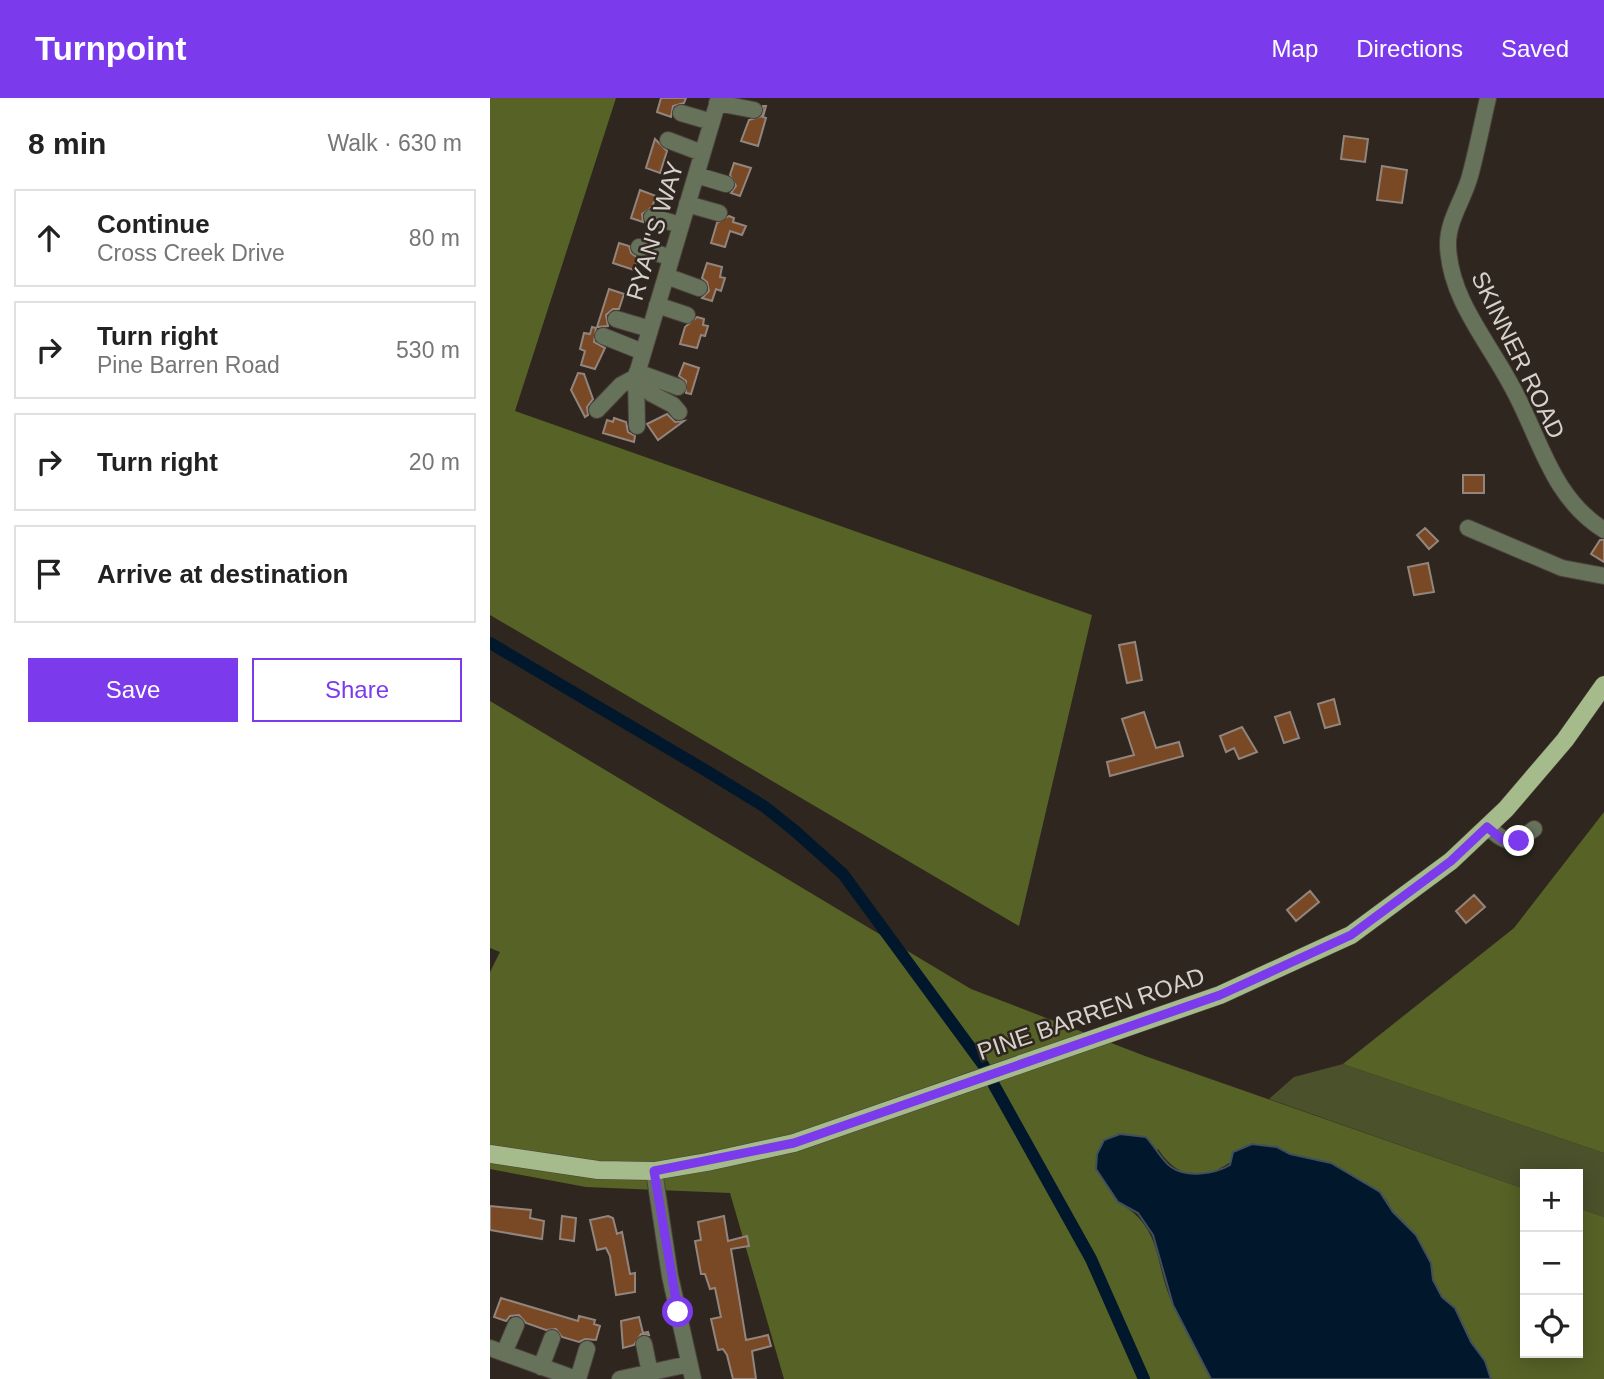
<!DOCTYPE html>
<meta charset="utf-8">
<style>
:root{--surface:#fff;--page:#f2f2f2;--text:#222;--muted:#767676;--line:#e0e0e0;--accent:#7c3aed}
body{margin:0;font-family:Arial,sans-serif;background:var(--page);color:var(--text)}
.controls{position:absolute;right:21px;bottom:21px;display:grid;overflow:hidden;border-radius:0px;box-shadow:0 4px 18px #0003}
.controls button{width:63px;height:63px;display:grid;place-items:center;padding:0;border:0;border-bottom:2px solid var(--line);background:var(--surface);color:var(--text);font:35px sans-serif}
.stop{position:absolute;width:21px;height:21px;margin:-16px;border:5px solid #7c3aed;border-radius:50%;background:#fff}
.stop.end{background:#7c3aed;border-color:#fff;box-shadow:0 2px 7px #0008}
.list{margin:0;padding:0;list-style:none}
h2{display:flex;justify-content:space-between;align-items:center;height:91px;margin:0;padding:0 28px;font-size:30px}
h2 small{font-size:23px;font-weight:400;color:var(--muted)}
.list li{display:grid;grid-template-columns:46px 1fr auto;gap:21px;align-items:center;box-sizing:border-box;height:98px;margin:0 14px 14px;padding:0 14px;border:2px solid var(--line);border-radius:0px}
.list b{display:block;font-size:26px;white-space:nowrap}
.list p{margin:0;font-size:23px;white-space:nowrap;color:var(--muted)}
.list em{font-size:23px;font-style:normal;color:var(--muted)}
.actions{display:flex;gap:14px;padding:21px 28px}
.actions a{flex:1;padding:16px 0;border:2px solid var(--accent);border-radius:0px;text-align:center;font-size:24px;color:var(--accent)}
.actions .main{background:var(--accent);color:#fff}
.icon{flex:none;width:38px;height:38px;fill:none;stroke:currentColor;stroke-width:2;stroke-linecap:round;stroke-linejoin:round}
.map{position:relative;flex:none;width:1114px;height:1281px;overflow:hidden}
header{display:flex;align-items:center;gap:42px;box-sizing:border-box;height:98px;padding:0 35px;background:var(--accent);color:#fff}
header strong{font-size:33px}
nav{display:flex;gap:38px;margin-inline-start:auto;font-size:24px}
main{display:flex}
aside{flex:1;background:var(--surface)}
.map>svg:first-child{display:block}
.green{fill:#4a512b}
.forest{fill:#576227}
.water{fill:#01182c;stroke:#41505c;stroke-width:2}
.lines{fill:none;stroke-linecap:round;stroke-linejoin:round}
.canal{stroke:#01182c;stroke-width:12}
.building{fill:#794825;stroke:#92857e;stroke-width:2}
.minor-casing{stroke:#4a423b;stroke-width:18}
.major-casing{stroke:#4a423b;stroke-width:19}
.minor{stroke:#67725b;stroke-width:16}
.major{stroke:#a5bb8b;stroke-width:18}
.route{stroke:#7c3aed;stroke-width:9}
.labels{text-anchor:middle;stroke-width:5;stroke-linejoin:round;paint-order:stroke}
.street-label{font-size:24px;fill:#d6d1cc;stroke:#2f271f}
</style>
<header>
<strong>Turnpoint</strong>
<nav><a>Map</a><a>Directions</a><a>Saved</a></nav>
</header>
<main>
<aside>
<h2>8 min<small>Walk · 630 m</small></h2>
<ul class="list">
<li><svg class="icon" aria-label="ahead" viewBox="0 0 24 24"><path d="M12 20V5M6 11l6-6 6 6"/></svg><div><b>Continue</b><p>Cross Creek Drive</p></div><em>80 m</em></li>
<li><svg class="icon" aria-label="right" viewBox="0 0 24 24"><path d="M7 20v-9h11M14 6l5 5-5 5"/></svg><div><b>Turn right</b><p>Pine Barren Road</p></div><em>530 m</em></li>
<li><svg class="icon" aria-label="right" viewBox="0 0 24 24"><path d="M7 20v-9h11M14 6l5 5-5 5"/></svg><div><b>Turn right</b></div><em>20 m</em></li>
<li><svg class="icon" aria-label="arrive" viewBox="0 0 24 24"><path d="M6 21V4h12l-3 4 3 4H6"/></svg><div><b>Arrive at destination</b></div></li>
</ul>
<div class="actions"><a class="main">Save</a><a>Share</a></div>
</aside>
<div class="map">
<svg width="1114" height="1281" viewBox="0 0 1114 1281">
<rect width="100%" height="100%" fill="#2f271f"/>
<path class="green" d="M853 966 1114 1055V1119L1088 1110V1076H1035V1091L779 1001 804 979Z"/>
<path class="forest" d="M0 0H126L25 313 602 517 529 828 0 517Z
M0 603 481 891 655 958 1035 1091V1255H1088V1110L1114 1119V1281H1001L995 1263 981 1244 965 1210 952 1199 943 1181 941 1165 926 1137 903 1114 896 1101 841 1065 800 1056 787 1049 762 1046C732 1075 697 1095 668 1051L628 1104C675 1131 663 1166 684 1209 695 1233 709 1257 721 1281H294L240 1095 96 1089 0 1071V874L10 854 0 850Z
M1114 714V1055L853 966 1024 830Z"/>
<path class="water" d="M630 1036 656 1039C664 1047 672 1063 681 1069 696 1080 725 1076 740 1067L743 1054 762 1046 787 1049 800 1056 841 1065 890 1094 903 1114 926 1137 941 1165 943 1182 952 1199 965 1210 981 1244 995 1263 1001 1281H721L683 1207 663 1137 648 1115 628 1104 606 1071 607 1056 614 1042Z"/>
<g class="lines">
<path class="canal" d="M0 545 215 672 275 709 305 733 353 776 494 968
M504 987 601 1161 654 1281"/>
</g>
<path class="building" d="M171 0H196L194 5 183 8 181 19 167 14Z
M273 8H276L273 19 276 20 268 48 251 43 259 22 272 18Z
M854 38 878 41 875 64 851 61Z
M165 41 177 53 170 75 156 70Z
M244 65 261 70 250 98 241 95 246 88 240 77Z
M892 68 917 72 912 105 887 102Z
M150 92 166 98 162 109 152 116 153 124 141 120Z
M239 118 244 120 243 124 256 128 252 137 240 133 235 149 221 145 227 125Z
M129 145 139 148 141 155 148 160 144 172 123 165Z
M217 165 232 169 230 179 235 180 231 193 226 191 222 203 212 200 219 193 217 184 212 180Z
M119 191 134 196 129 211H123L116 217 118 228 107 229Z
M207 219 214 221 213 227 218 228 215 238 211 237 207 250 190 246 195 229Z
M102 229 106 230 104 244 115 250 105 271 91 267 95 253 90 251 94 235 100 236Z
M194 265 209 270 201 296 196 295V283L189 278Z
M88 275 94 276 103 301 97 309 98 317 95 319 81 292Z
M177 316 185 324 194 323 168 342 157 326Z
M124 320 136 324 138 334 145 338 144 344 113 335 117 322 123 324Z
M973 377H994V395H973Z
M935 430 948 443 939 451 927 437Z
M1110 442H1114V464L1101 456Z
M938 465 944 494 924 497 918 469Z
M645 544 652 582 637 585 629 547Z
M844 601 850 626 835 630 828 606Z
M654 614 666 650 689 644 693 658 620 678 617 664 644 657 632 621Z
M800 614 809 640 794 645 785 619Z
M752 629 767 654 749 661 744 650 736 654 730 638Z
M820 793 829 804 806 823 797 812Z
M984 797 995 809 976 825 966 813Z
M0 1108 41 1112 40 1120 54 1123 52 1141 0 1132Z
M72 1118 86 1120 84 1143 70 1141Z
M118 1118 123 1120 127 1136 132 1134 140 1176 145 1175V1194L126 1197 120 1158 116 1150 107 1152 100 1122Z
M234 1118 238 1143 257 1138 259 1148 241 1151 256 1242 278 1237 281 1248 262 1253 266 1281H243L237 1257 233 1251 228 1252 221 1221 231 1219 225 1190 220 1191 215 1176H211L205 1143 211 1142 208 1124Z
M11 1200 88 1223 89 1218 105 1222 104 1226 110 1228 106 1242 95 1241 89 1244 72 1239 66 1231 56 1232 36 1225 29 1217 20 1218 16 1223 4 1219Z
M149 1219 153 1235 158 1234 159 1237 151 1236 144 1247 133 1250 131 1223Z"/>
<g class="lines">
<g class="minor-casing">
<path id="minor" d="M998 0C992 26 987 52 980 78 974 101 957 123 958 148 960 201 998 243 1021 287 1050 338 1060 398 1114 432
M227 5 264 12
M191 15 222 24
M178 42 212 55
M206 77 236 86
M197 106 229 115
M162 119 191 127
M149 149 181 160
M176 178 209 190
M167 207 197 217
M126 221 160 231
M113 238 153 254
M147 274 188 289
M146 279 162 296 183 307 189 314
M107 312 131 287 146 279
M147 328 146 279 229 0
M978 430 1072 470 1114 478
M997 729C1018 746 1022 748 1044 731
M164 1073 180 1178 203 1281
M154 1246 160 1275
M0 1250 86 1281
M14 1255 26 1227
M51 1269 62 1240
M88 1281 97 1251
M130 1281 199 1266"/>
</g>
<g class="major-casing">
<path id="major" d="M0 1056 108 1072 164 1073 217 1064 304 1045 730 897 861 837 961 763 1016 711 1075 642 1114 587"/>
</g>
<use href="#minor" class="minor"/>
<use href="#major" class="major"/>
</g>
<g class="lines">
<path class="route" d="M188 1214 164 1073 304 1045 730 897 861 837 961 763 997 729 1013 742 1029 743"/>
</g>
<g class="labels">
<g class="street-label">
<text transform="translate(165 133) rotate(-73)" y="8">RYAN'S WAY</text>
<text transform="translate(1028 257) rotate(64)" y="8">SKINNER ROAD</text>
<text transform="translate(601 916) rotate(-19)" y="8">PINE BARREN ROAD</text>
</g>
</g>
</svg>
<div class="controls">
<button>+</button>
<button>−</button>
<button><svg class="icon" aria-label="locate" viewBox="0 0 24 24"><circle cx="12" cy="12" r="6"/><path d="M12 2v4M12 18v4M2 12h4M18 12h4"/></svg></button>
</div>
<div class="stop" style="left:188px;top:1214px"></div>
<div class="stop end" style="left:1029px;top:743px"></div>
</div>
</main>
